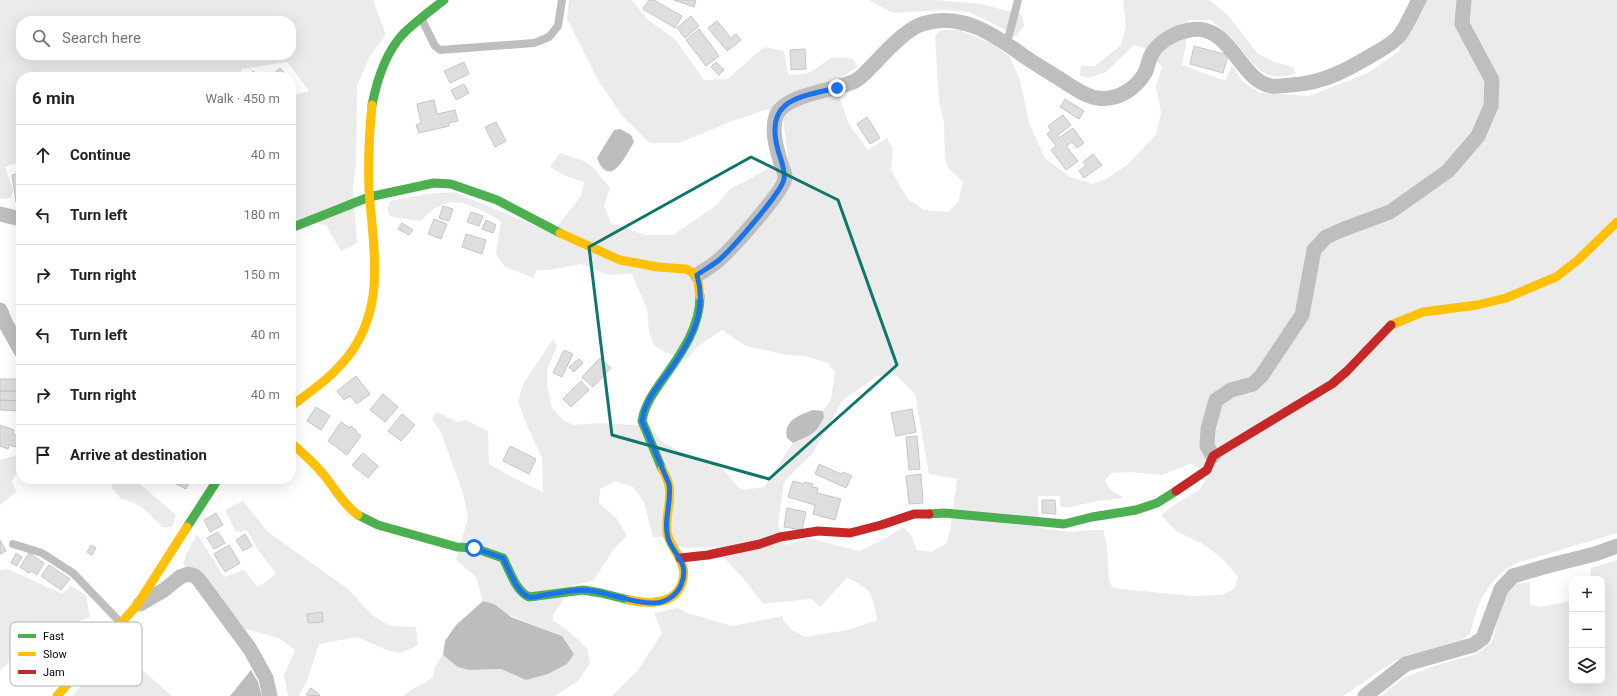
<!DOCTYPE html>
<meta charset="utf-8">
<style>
:root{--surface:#fff;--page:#f2f2f2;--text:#222;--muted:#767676;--line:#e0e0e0}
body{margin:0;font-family:Roboto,sans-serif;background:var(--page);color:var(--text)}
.controls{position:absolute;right:12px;bottom:12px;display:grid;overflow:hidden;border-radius:8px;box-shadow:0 4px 16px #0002}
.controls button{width:36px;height:36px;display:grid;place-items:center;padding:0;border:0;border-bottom:1px solid var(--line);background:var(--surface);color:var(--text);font:20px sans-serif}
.stop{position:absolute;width:12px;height:12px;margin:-9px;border:3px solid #1a73e8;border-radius:50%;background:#fff}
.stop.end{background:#1a73e8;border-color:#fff;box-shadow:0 1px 4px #0008}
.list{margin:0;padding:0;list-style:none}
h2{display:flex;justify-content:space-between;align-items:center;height:52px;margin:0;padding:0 16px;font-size:17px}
h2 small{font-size:13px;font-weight:400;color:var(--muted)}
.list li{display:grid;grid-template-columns:26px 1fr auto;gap:12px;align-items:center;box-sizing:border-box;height:60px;padding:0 16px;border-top:1px solid var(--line)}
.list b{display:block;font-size:15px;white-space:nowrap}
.list em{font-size:13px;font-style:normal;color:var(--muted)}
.icon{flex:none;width:22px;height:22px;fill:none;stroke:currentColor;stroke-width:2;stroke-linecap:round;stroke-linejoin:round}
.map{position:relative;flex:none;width:1617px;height:696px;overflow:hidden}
.search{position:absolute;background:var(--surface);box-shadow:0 4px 16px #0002;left:16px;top:16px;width:280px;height:44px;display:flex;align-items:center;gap:10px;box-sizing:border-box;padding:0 14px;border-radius:16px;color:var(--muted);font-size:15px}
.panel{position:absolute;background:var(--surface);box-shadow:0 4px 16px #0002;left:16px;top:72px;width:280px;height:412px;border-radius:16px}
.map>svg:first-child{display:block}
.green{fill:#ebebeb;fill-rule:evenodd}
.water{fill:#bdbdbd}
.building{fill:#dedede;stroke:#c6c6c6}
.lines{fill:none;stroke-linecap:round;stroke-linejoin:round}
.lane{stroke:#bebebe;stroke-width:8}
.street{stroke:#bebebe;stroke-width:15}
.fast{stroke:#4caf50;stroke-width:9}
.slow{stroke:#ffc107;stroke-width:9}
.jam{stroke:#c62828;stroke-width:9}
.route{stroke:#1a73e8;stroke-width:5}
.marked{fill:none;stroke:#0f766e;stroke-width:3;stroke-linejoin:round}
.key{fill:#fff;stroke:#b2b2b2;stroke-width:1}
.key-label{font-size:11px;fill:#000}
</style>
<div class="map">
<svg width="1617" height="696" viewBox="0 0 1617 696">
<rect width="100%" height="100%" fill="#fff"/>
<path class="green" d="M0 0H373L386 35 369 57 366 66 357 86 356 166 353 187 357 243 341 251 326 225 291 221V96L309 91 287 62 242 69 238 77H21V161L5 167 13 190 11 198 0 199ZM21 21H291V55H21Z
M569 0H632L647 19 676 40 704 80 728 79 753 56 765 47 784 51 788 75C795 74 804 75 810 72 831 61 824 54 853 59L858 67 834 82 849 124 868 150 887 138 893 149 891 170 908 199 924 210 948 212 958 202 963 182 948 168 945 157 944 123 939 101 935 36 941 30H960L993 44 1010 57 1020 80 1029 123 1045 158 1070 177 1093 184 1108 178 1128 164 1156 135 1161 113 1156 86 1162 67 1144 48 1134 45 1106 72 1088 78 1080 75 1081 66H1095L1121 45 1126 26 1123 0H1209L1227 14 1258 54 1277 63 1293 67 1296 73C1261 87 1251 58 1230 37 1224 31 1217 25 1211 20H1188L1186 45 1182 65 1225 81 1232 65 1242 81 1260 93 1309 96 1368 73 1398 52 1421 11 1425 0H1617V533L1517 563C1486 580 1478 602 1470 634L1460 641 1396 660 1343 696H612L638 670 662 633 654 613 678 608 687 613 732 626 783 616V620L792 630 805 637 848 630 877 620C873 596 872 588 847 578L820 607 811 599 763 604 743 578 714 547 685 548 662 537H653L644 502 633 487 615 481 600 489 599 503 617 519 627 536 614 549 593 581 573 585 553 615V621L565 628 587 648 590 663 579 680 555 696H403C411 688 423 685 433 677L435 667 443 655 458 667 469 670 501 669 526 680 548 674 567 664 574 654 562 636 507 614 494 604 483 601 476 577 456 560 468 517 463 493 442 435 432 418 437 412 457 422 466 420 488 431 489 464 514 478 543 492 542 458 528 428 518 402 523 384 553 339 557 345 547 370V386L552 408 564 421 574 425 600 423 650 426 661 441 683 453 701 458 705 462 720 467 726 472 736 485 743 490 764 487 793 443 801 440 824 417 823 411 831 399 835 373 828 363 805 356 787 355 746 346 722 330 698 346 686 360 665 352 654 345 649 332 647 309 632 274 608 275 581 264 550 270H537L533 278 504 266 496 254 501 221C470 204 449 189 421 221L391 217 387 210 390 201 427 194 454 192 552 233 581 196 584 182 564 175 550 167 560 153 584 161 592 166 610 188 604 206 611 223 645 235H673L717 205 729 190 788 158 783 118 768 109 730 122 679 143H650L623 117 598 80 567 19ZM896 375 915 394 929 474 957 479 950 531 946 544 931 552 917 550 911 535 903 527 883 540 859 551 809 538 786 545 778 525 784 482 813 453 842 401 861 387 878 376ZM1192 463 1208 477 1199 490 1177 503 1161 515 1176 531 1203 544 1222 558 1238 577 1234 589 1222 595 1192 596 1113 588 1109 581 1107 545 1103 530H1090L1071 532 1039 528 1038 496H1060V507H1070L1098 501 1124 498 1110 489 1105 480 1111 473 1129 472 1162 475Z
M869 0H935L982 4 1022 15 1024 26 1016 37 1002 28 969 12 946 10 893 13Z
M21 454V469L15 475 12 482 17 492 0 505V460Z
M111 479H134L176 515 172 527H162C147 512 143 504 121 499L112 488Z
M243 501 268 532 348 589 372 615 390 626 416 627 418 645 401 653 389 651 357 637 319 644 307 681 299 696H288L284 675 295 650 279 638 245 629 209 584 194 570 183 564 186 555 197 534 224 577 244 570 258 587 276 574 257 548 247 530 236 532 225 510Z
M1617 560V696H1381L1403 678 1434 666 1477 654 1492 642 1505 594 1516 584 1530 582V604L1539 607 1572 601V681H1602V579H1590L1591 568Z
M8 569 62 594 71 586 86 595 90 617 57 630 17 639 22 652 0 670V570Z
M114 650 123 653 172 696H72Z"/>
<path class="water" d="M620 129 631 135 634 142C625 157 610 190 597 158L614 130Z
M813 410 823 411 824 417C815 435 811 435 793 443L787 438C783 421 799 415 813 410Z
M483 601 494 604 511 617 562 636 574 654 567 664 548 674 526 680 501 669 469 670 458 667 443 655 445 641 456 625Z
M251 670 258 682 262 696H230Z"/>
<path class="building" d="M649 0H654L682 16 675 28 643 9Z
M674 0H696L694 7Z
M691 16 699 26 685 38 677 28Z
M717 21 731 38 736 34 741 40 727 51 708 28Z
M699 29 719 56 706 66 686 40Z
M1194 46 1228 55 1223 73 1190 64Z
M805 49 806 69 791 70 790 50Z
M464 62 469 74 450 83 444 71Z
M716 62 724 70 719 75 711 67Z
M280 68 288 77H274L272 75Z
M253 71 263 77H249Z
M464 84 469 93 456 100 451 90Z
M1065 99 1084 111 1079 119 1060 107Z
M434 100 437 114 455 110 458 121 449 123V126L419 133 416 125 421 123 417 104Z
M1063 115 1071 125 1057 136 1059 138 1073 128 1084 143 1077 148 1072 142 1066 146 1078 161 1066 170 1051 150 1056 146 1047 134 1051 131 1048 126Z
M867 117 880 138 870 144 857 124Z
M496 122 506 141 495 147 485 127Z
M1093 154 1102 165 1084 178 1079 171 1086 165 1083 162Z
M21 173V201L16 202 12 175Z
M443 206 453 209 449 221 439 218Z
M471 212 483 216 479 226 467 222Z
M434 219 447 224 441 239 428 234Z
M486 220 496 225 493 233 482 229Z
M402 223 413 230 409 235 398 229Z
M466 234 486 240 482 254 462 247Z
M564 350 573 354 562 377 553 373Z
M600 358 611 368 593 387 582 377Z
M579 359 583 363 574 372 569 367Z
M356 376 370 394 357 404 350 396 344 400 337 391Z
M0 379H21V391H0Z
M581 381 589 390 571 407 563 399Z
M0 391H21V401L0 400Z
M383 394 398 407 385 422 370 410Z
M0 400 21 401V411L0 410Z
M316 407 330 416 321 430 307 421Z
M912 409 916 432 896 436 891 413Z
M402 414 415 425 401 441 388 431Z
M341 422 349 428 351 426 357 431 356 432 361 436 347 455 328 441Z
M0 425 14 430 13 434 21 437 20 448 9 445 8 449 0 446Z
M917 436 920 469 909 470 906 437Z
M510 446 536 459 529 474 503 461Z
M363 453 378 466 368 478 352 465Z
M819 464 841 474 843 472 852 476 846 488 815 474Z
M921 474 923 503 909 504 906 476Z
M178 479 190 480 186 489 176 484Z
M793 481 804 484 805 482 813 484 812 487 818 488 817 493 841 499 835 520 813 514 815 505 788 497Z
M1042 500H1055L1056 514 1042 513Z
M787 508 806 512 802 530 784 527Z
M216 513 223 525 210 532 204 520Z
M218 532 225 543 214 549 207 538Z
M245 534 252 546 243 551 236 540Z
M0 540 6 551 0 554Z
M91 545 96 548 92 555 87 552Z
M229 545 240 563 225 572 214 554Z
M16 553 22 557 17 566 11 563Z
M29 553 44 563 37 575 31 571 29 573 20 567Z
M49 565 70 579 61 590 41 576Z
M322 612 323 622 308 623 307 614Z
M311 688 320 695 319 696 306 695Z"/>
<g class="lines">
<path class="lane" d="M422 20 435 46 440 50 534 43 549 37 558 26 562 0
M1007 43 1018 0
M13 544 42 553 73 573 120 622"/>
<path class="street" d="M0 214 21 219
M697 275C705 270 714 265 721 258 733 247 784 191 785 178 785 174 783 168 781 164 777 149 771 132 776 116 784 94 835 91 855 81 861 78 865 73 870 68 884 54 903 31 922 24 960 12 992 33 1021 54 1035 64 1049 72 1063 81 1073 87 1086 97 1098 98 1118 101 1137 88 1146 71 1148 65 1149 58 1153 52 1160 41 1176 32 1190 30 1230 22 1239 80 1271 86 1277 87 1285 85 1291 85 1323 83 1345 71 1372 55 1382 49 1393 44 1400 35 1407 25 1413 11 1419 0
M0 310 6 324 21 351
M1213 456 1207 446 1208 429 1216 400 1231 390 1253 384 1262 375 1302 315 1314 250 1326 237 1344 229 1390 212 1448 171 1478 136 1491 106 1492 80 1462 24 1464 0
M140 604 164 590 180 577 188 574 195 576 199 580 250 649 266 678 270 696
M1365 696 1406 664 1473 645 1483 638 1501 589 1513 576 1551 565 1595 554 1617 546"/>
<path class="fast" d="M372 105C377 80 385 53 403 34 415 22 430 11 444 0
M291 228 369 197 434 183 451 184 497 200 560 233
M662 469 642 421C645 403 656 389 666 375 683 351 700 326 700 296
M929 514 944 513 1064 524 1092 517 1136 510 1157 503 1176 491
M358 515 378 525 457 547 474 548 503 558C510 571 515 590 529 597L583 590 601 593 629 600
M187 527 218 479"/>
<path class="slow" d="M560 233 620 260 658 267 686 269 697 275 700 296
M1391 325 1423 312 1477 305 1506 298 1556 277 1578 260 1617 222
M291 406C313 390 336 374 352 351 386 301 373 247 369 190 368 161 369 133 372 105
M291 443C303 453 314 463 324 475 335 489 344 505 358 515
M629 600C648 604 674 606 682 583 684 577 685 571 682 565 679 553 669 545 667 532 665 516 672 501 669 486 668 480 665 474 662 469
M57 696 137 605 187 527"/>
<path class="jam" d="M1176 491 1207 470 1213 456 1332 384 1347 371 1391 325
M680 558 708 555 760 544 780 537 818 531 850 533 881 525 914 514H929"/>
</g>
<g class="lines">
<path class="route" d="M474 548 503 558C509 569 517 594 529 597 533 598 540 596 544 595 557 593 571 590 583 590 608 591 631 604 655 603 665 603 677 595 681 585 691 562 672 554 668 538 663 519 672 503 669 484L642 421C644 404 654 391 664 378 687 347 709 315 697 275 704 270 713 265 719 260 731 250 782 192 784 179 786 171 780 158 778 150 764 100 798 97 837 88"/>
</g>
<path class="marked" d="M751 157 838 200 897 365 769 479 612 435 589 247Z"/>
<rect x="10" y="622" width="132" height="64" rx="6" class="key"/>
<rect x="18" y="634" width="18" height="4" fill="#4caf50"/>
<rect x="18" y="652" width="18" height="4" fill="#ffc107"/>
<rect x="18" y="670" width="18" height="4" fill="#c62828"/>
<g class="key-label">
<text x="43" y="640">Fast</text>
<text x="43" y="658">Slow</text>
<text x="43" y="676">Jam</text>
</g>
</svg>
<div class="controls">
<button>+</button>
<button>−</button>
<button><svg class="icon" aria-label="layers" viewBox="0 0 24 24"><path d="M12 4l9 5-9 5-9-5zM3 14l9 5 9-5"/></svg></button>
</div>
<div class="stop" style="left:474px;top:548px"></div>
<div class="stop end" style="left:837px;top:88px"></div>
<div class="search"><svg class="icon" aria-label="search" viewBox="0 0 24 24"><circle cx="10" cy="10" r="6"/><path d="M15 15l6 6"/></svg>Search here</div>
<section class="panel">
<h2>6 min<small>Walk · 450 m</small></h2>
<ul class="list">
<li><svg class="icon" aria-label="ahead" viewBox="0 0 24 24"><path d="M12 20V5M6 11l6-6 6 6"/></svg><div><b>Continue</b></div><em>40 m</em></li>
<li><svg class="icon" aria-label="left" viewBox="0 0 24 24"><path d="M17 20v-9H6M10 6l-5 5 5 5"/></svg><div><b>Turn left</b></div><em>180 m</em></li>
<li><svg class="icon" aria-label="right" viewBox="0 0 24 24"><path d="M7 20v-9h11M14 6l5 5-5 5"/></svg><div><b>Turn right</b></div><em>150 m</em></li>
<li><svg class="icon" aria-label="left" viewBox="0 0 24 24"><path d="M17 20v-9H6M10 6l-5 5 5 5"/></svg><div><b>Turn left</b></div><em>40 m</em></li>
<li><svg class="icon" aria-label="right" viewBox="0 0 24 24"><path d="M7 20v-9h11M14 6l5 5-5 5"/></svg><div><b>Turn right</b></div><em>40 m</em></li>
<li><svg class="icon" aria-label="arrive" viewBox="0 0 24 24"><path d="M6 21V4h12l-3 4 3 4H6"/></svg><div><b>Arrive at destination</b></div></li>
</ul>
</section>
</div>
